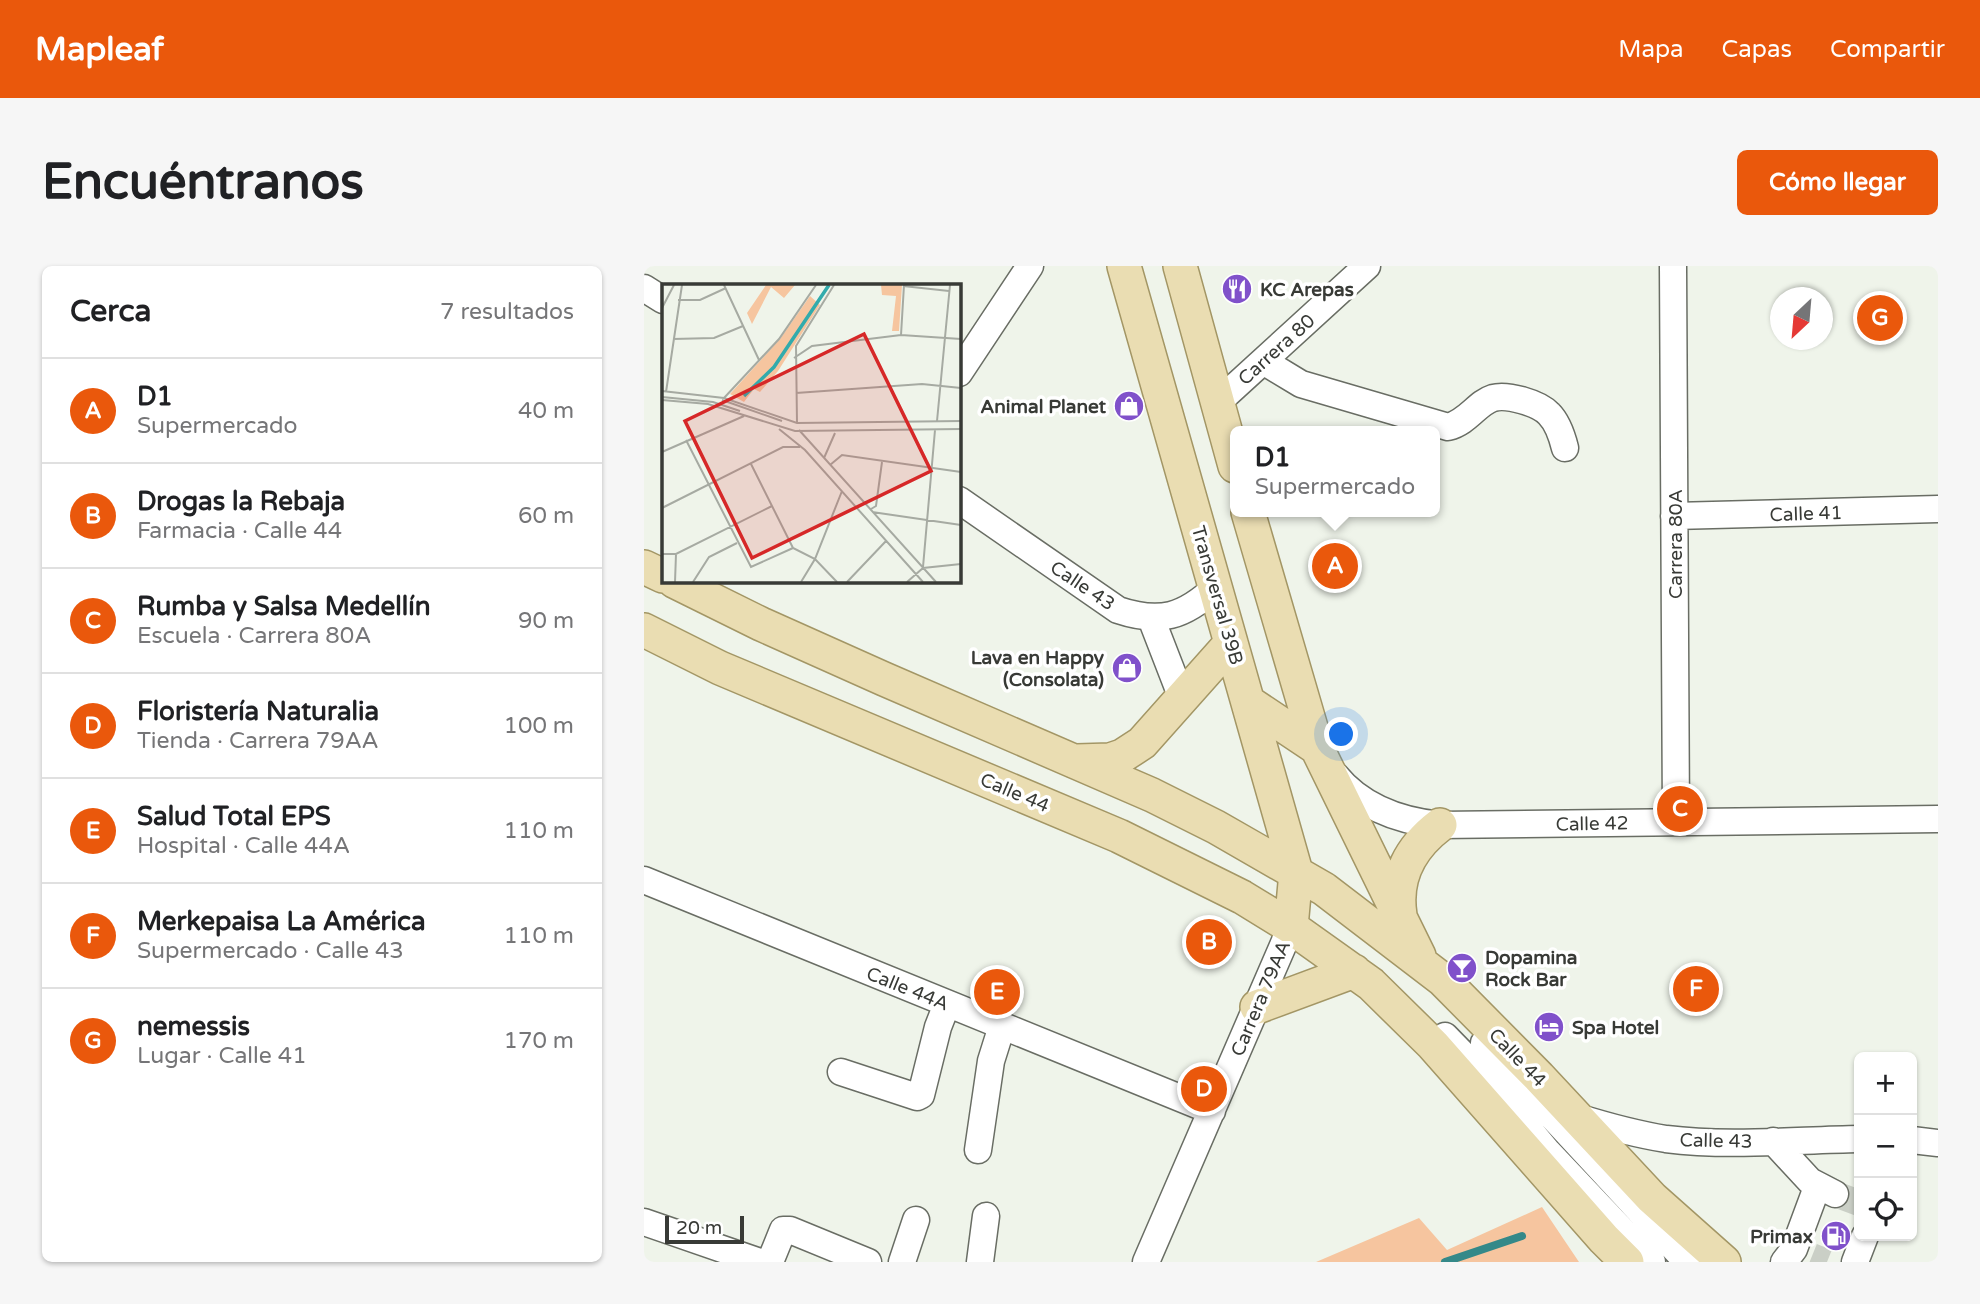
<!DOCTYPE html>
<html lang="es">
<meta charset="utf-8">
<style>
:root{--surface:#fff;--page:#f6f6f6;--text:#202124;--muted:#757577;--line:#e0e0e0;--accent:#ea580c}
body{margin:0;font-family:"Varela Round",sans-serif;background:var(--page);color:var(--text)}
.controls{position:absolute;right:21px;bottom:21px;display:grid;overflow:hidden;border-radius:10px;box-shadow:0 2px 5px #0004}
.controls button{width:63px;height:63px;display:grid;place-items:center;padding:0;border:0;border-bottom:2px solid var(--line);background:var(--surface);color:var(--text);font:35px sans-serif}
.compass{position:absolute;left:1126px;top:21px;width:63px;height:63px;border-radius:50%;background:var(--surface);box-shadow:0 2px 5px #0004;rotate:206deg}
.scale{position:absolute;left:21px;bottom:18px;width:79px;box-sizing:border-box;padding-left:7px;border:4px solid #383a36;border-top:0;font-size:19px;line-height:24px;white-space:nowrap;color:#383a36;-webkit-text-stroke:5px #fff;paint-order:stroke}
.you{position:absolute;left:698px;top:469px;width:24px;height:24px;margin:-18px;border:5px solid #fff;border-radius:50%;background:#1a73e8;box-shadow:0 0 0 10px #1a73e833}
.badge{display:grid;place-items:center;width:46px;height:46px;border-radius:50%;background:var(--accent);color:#fff;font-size:23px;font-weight:700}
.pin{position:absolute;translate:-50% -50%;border:4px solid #fff;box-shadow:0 2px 7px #0006}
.popup{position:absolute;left:586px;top:160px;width:210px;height:91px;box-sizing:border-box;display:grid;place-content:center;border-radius:10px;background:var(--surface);filter:drop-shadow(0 2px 5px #0005);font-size:23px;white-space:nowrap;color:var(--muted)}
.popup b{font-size:26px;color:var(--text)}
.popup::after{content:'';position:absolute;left:50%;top:100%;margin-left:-14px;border:14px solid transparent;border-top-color:var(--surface)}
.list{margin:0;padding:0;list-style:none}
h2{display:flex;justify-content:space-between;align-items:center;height:91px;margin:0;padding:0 28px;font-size:30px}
h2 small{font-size:23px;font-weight:400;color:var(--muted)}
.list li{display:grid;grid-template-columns:46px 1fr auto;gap:21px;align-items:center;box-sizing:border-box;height:105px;padding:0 28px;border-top:2px solid var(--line)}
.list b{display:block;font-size:26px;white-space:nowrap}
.list p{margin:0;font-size:23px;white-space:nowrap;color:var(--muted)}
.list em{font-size:23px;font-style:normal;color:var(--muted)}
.icon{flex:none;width:38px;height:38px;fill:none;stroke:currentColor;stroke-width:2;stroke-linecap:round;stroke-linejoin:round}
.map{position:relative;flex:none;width:1294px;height:996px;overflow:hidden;border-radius:10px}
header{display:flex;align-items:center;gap:42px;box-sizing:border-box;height:98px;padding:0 35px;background:var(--accent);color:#fff}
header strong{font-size:33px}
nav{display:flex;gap:38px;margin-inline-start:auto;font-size:24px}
.intro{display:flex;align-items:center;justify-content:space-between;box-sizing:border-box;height:168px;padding:0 42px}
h1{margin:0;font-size:49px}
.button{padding:18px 32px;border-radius:10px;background:var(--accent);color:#fff;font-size:24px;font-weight:700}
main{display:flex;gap:42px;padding:0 42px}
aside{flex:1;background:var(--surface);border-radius:10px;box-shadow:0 2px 5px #0004}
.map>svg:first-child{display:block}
.green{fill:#f6c59f}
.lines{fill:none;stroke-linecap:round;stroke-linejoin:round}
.stream{stroke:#348989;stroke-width:8}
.minor-tunnel{stroke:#cacfc6;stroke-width:26;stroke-dasharray:26 13;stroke-linecap:butt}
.minor-casing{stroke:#696d64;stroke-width:29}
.major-casing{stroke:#a39665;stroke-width:36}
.minor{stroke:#fff;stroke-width:26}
.major{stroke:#eaddb2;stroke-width:33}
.labels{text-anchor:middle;stroke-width:7;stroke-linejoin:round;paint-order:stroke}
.poi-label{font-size:19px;font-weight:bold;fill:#383a36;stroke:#fff;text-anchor:start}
.street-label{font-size:19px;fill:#383a36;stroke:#fff}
.inset-river{fill:none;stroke:#32abac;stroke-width:3.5}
.inset-road{fill:none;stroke:#a6aaa2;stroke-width:2}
.view{fill:#d62828;fill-opacity:0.15;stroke:#d62828;stroke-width:3.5}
.inset-edge{fill:none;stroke:#383a36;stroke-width:3.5}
</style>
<header>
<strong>Mapleaf</strong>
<nav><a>Mapa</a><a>Capas</a><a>Compartir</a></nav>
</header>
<div class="intro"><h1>Encuéntranos</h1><a class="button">Cómo llegar</a></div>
<main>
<aside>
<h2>Cerca<small>7 resultados</small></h2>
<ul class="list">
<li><span class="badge">A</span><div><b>D1</b><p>Supermercado</p></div><em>40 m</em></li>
<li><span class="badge">B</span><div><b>Drogas la Rebaja</b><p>Farmacia · Calle 44</p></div><em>60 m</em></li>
<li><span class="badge">C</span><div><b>Rumba y Salsa Medellín</b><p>Escuela · Carrera 80A</p></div><em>90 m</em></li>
<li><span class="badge">D</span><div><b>Floristería Naturalia</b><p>Tienda · Carrera 79AA</p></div><em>100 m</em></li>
<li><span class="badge">E</span><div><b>Salud Total EPS</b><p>Hospital · Calle 44A</p></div><em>110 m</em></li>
<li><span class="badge">F</span><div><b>Merkepaisa La América</b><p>Supermercado · Calle 43</p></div><em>110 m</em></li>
<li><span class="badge">G</span><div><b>nemessis</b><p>Lugar · Calle 41</p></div><em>170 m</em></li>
</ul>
</aside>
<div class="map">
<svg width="1294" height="996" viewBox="0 0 1294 996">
<rect width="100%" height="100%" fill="#eff4ea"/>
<path class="green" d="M898 941 935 996H672L775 952 803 984Z"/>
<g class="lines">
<path class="stream" d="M801 996 878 970"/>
<path class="minor-tunnel" d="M1191 928 1215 937
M1168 990 1183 996"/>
<g class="minor-casing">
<path id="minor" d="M1029 0 1032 556
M0 22 19 34
M619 95 657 118 804 161C824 156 833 137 849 132 863 128 895 137 905 148 914 157 918 170 921 182
M315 107 386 0
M573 137 723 0
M315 234 474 344C516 358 540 351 572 321
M1030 250 1294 243
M507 352 538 432
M691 509C717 541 756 555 796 559L1294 553
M0 614 568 845
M801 770 842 812 904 886 1008 996
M840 777 1043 996
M197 806 273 831 277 829 294 761 303 738
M933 851C962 860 991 868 1022 873 1085 881 1152 874 1215 873
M1268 874 1294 877
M1129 875 1166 915 1191 928
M334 884 347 795 358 760
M0 956 116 996
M126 996 139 964H146L224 996
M258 996 272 954
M336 996 342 950
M502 996 647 661
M1140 996 1150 983 1173 921
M1211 996 1221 970"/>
</g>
<g class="major-casing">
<path id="major" d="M480 0 652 606 647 661
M536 0 591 200
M604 246 673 482 775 690
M0 301 19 310
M30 315 117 358 240 413 508 529 572 561 680 623 799 714 895 811 1008 932 1080 996
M0 364 76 402 475 570 598 631 647 661 727 718 789 779 960 973 983 996
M604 436 673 482
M433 495 466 494 478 490 498 477 587 377
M756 649C750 611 767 581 796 559
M613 741 710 705"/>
</g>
<use href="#minor" class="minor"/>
<use href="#major" class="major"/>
</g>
<defs>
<g id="restaurant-disc" transform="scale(1.575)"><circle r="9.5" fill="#8051ca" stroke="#fff"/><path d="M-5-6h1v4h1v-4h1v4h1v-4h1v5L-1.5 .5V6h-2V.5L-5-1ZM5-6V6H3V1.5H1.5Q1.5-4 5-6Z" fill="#fff"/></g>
<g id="shop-disc" transform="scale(1.575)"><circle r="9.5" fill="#8051ca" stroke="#fff"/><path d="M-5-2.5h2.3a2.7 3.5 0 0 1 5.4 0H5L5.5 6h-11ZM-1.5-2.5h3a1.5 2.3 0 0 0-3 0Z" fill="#fff"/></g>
<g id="bar-disc" transform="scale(1.575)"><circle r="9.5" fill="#8051ca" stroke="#fff"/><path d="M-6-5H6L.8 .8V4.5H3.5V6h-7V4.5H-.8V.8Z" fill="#fff"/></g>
<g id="hotel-disc" transform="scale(1.575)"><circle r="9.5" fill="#8051ca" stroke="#fff"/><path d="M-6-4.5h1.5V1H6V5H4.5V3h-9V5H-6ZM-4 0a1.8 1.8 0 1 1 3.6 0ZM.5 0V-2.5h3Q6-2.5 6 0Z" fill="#fff"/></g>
<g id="fuel-disc" transform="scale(1.575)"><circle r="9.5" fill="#8051ca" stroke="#fff"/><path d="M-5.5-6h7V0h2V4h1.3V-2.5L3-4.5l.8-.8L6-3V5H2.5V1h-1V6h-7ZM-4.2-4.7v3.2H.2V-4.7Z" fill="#fff"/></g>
</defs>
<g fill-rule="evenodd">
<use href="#restaurant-disc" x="593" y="23"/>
<use href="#shop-disc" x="485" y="140"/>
<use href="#shop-disc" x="483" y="402"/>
<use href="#bar-disc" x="818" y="702"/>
<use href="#hotel-disc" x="905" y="761"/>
<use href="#fuel-disc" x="1192" y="970"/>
</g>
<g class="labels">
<g class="poi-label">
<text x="616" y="30">KC Arepas</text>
<text x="462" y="147" text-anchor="end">Animal Planet</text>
<text x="460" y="398" text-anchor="end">Lava en Happy<tspan x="460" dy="22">(Consolata)</tspan></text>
<text x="841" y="698">Dopamina<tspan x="841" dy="22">Rock Bar</tspan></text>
<text x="928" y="768">Spa Hotel</text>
<text x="1169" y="977" text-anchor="end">Primax</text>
</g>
<g class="street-label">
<text transform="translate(632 83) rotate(-42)" y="7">Carrera 80</text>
<text transform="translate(1162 247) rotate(-2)" y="7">Calle 41</text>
<text transform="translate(1031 278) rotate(-90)" y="7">Carrera 80A</text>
<text transform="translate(439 319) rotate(34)" y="7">Calle 43</text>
<text transform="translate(574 329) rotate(74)" y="7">Transversal 39B</text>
<text transform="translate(371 526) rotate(23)" y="7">Calle 44</text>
<text transform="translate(948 557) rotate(-1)" y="7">Calle 42</text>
<text transform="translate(264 722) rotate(22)" y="7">Calle 44A</text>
<text transform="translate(616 732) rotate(-67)" y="7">Carrera 79AA</text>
<text transform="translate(874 791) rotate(46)" y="7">Calle 44</text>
<text transform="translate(1072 874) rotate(1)" y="7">Calle 43</text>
</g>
</g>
<g transform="translate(18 18)">
<rect width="299" height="299" fill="#eff4ea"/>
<path d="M104 1H133L122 14 109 3 90 40 85 29ZM219 1H240L237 47H230L234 12 220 11ZM148 12 158 21 116 87 98 108 92 105 82 118 68 110 118 55Z" fill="#f6c59f"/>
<path class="inset-river" d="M82 112 112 83 167 1"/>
<path class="inset-road" d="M62 1 97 76M241 2 287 7M16 16H38L64 4M0 24 12 1M239 51 242 1M11 55 52 54 81 42M132 74 150 62 239 51 299 55M0 107 62 114 135 139 299 137M4 108 20 1M134 109 260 100 299 104M0 113 51 118 78 127M62 114 117 55 154 1M0 116 46 120 133 147 299 145M60 116 120 137M275 137 288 1M135 139 134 62 172 1M117 145 143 166 261 298M137 146 274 298M24 156 89 283 131 264M0 168 82 132M162 174 173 149M89 180 131 264 153 275 175 298M168 181 180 171 299 188M0 224 121 163H138M209 225 214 222 220 178M210 228 299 241M0 270H14L110 222M261 283 273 146M13 298 14 270M31 298 47 273 75 259M139 298 153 275 180 207M185 298 224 257M245 298 261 284 299 280"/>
<path class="view" d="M202 50 269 187 90 274 23 137Z"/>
<rect width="299" height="299" class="inset-edge"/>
</g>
</svg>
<div class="controls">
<button>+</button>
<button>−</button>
<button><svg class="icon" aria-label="locate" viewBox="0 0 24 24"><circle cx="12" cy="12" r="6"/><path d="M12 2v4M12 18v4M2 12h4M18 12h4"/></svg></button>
</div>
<svg class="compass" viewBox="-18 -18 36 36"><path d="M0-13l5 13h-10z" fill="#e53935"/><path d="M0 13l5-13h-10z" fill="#757577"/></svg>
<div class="scale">20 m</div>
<div class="you"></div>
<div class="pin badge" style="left:691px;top:300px">A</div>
<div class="popup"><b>D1</b>Supermercado</div>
<div class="pin badge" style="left:565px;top:676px">B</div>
<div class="pin badge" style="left:1036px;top:543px">C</div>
<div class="pin badge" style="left:560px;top:823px">D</div>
<div class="pin badge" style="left:353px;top:726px">E</div>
<div class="pin badge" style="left:1052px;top:723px">F</div>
<div class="pin badge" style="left:1236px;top:52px">G</div>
</div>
</main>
